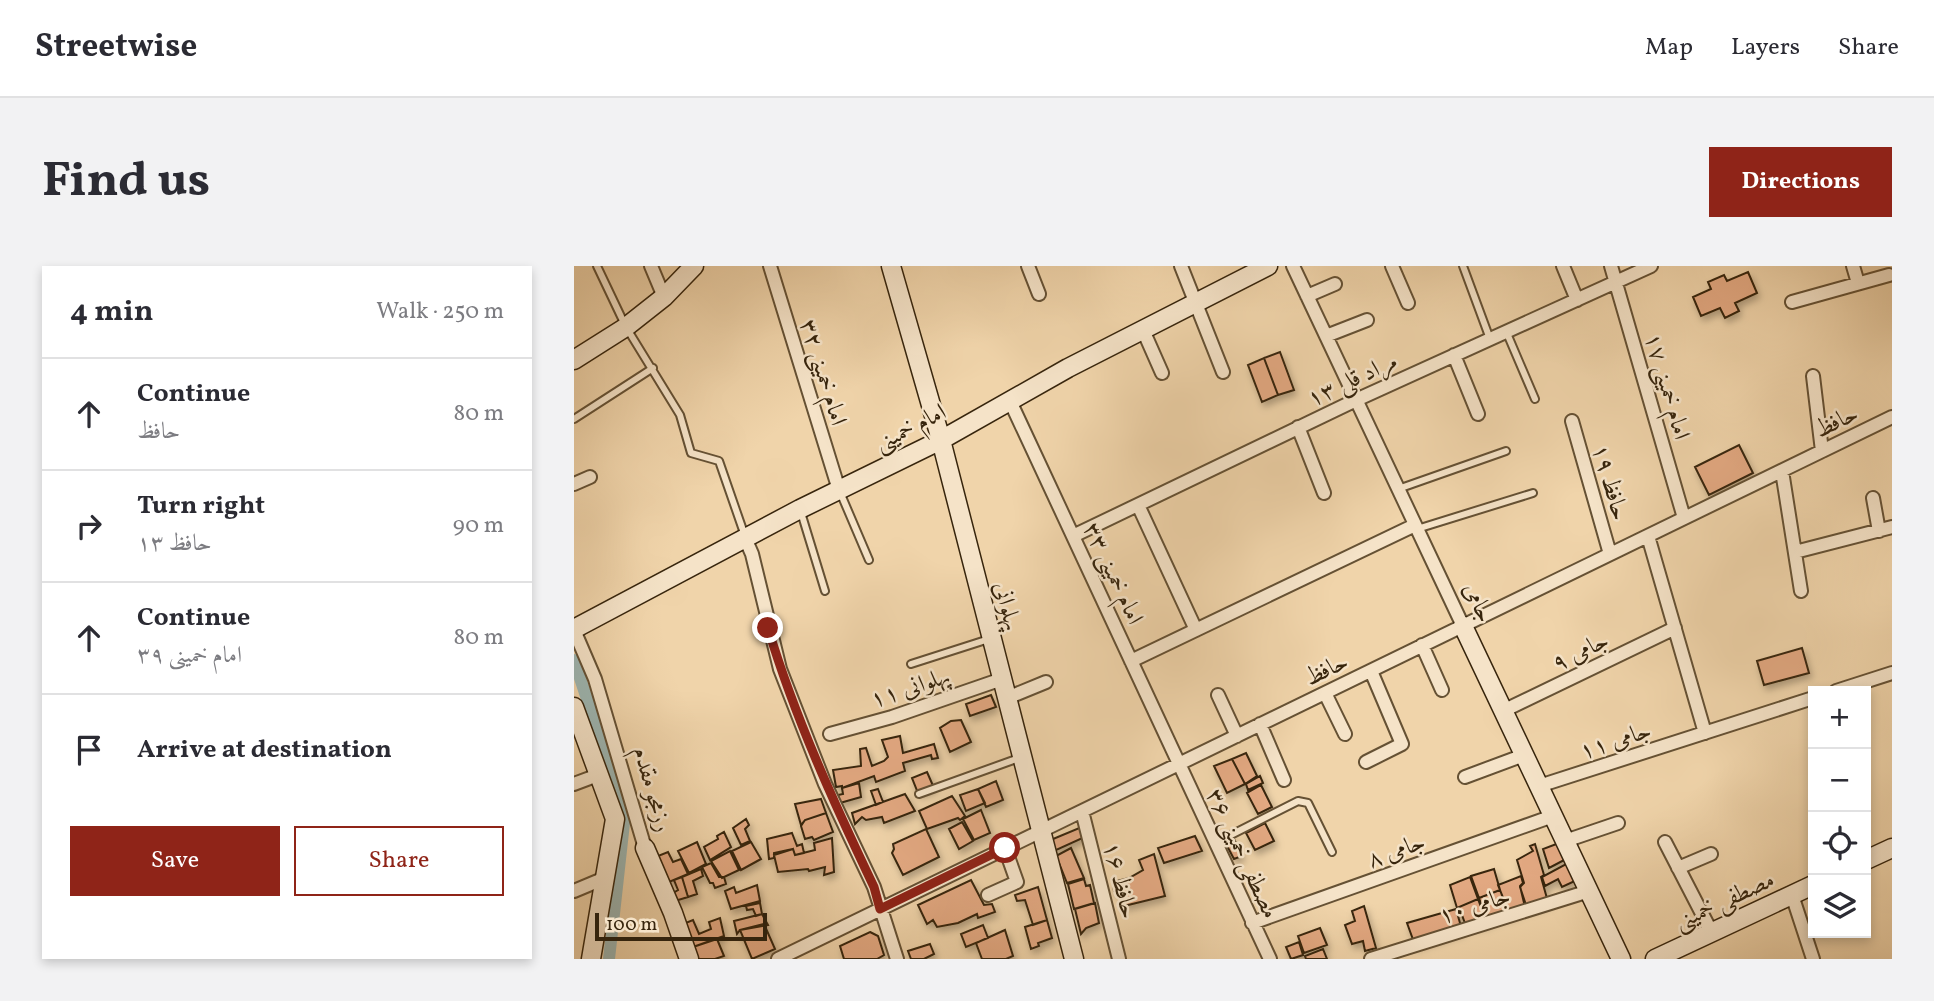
<!DOCTYPE html>
<meta charset="utf-8">
<style>
:root{--surface:#fff;--page:#f2f2f3;--text:#2b2b33;--muted:#7c7c81;--line:#e1e1e2;--accent:#8f2418}
body{margin:0;font-family:Vollkorn,Amiri,serif;background:var(--page);color:var(--text)}
.controls{position:absolute;right:21px;bottom:21px;display:grid;overflow:hidden;border-radius:0px;box-shadow:0 4px 10px #0003}
.controls button{width:63px;height:63px;display:grid;place-items:center;padding:0;border:0;border-bottom:2px solid var(--line);background:var(--surface);color:var(--text);font:35px sans-serif}
.scale{position:absolute;left:21px;bottom:18px;width:172px;box-sizing:border-box;padding-left:7px;border:4px solid #37250d;border-top:0;font-size:19px;line-height:24px;white-space:nowrap;color:#37250d;-webkit-text-stroke:5px #f5e3c8;paint-order:stroke}
.stop{position:absolute;width:21px;height:21px;margin:-16px;border:5px solid #8f2418;border-radius:50%;background:#fff}
.stop.end{background:#8f2418;border-color:#fff;box-shadow:0 2px 7px #0008}
.list{margin:0;padding:0;list-style:none}
h2{display:flex;justify-content:space-between;align-items:center;height:91px;margin:0;padding:0 28px;font-size:30px}
h2 small{font-size:23px;font-weight:400;color:var(--muted)}
.list li{display:grid;grid-template-columns:46px 1fr auto;gap:21px;align-items:center;box-sizing:border-box;height:112px;padding:0 28px;border-top:2px solid var(--line)}
.list b{display:block;font-size:26px;white-space:nowrap}
.list p{margin:0;font-size:23px;white-space:nowrap;color:var(--muted)}
.list em{font-size:23px;font-style:normal;color:var(--muted)}
.actions{display:flex;gap:14px;padding:21px 28px}
.actions a{flex:1;padding:16px 0;border:2px solid var(--accent);border-radius:0px;text-align:center;font-size:24px;color:var(--accent)}
.actions .main{background:var(--accent);color:#fff}
.icon{flex:none;width:38px;height:38px;fill:none;stroke:currentColor;stroke-width:2;stroke-linecap:round;stroke-linejoin:round}
.map{position:relative;flex:none;width:1318px;height:693px;overflow:hidden;border-radius:0px}
header{display:flex;align-items:center;gap:42px;box-sizing:border-box;height:98px;padding:0 35px;background:var(--surface);border-bottom:2px solid var(--line)}
header strong{font-size:33px}
nav{display:flex;gap:38px;margin-inline-start:auto;font-size:24px}
.intro{display:flex;align-items:center;justify-content:space-between;box-sizing:border-box;height:168px;padding:0 42px}
h1{margin:0;font-size:49px}
.button{padding:18px 32px;border-radius:0px;background:var(--accent);color:#fff;font-size:24px;font-weight:700}
main{display:flex;gap:42px;padding:0 42px}
aside{flex:1;background:var(--surface);border-radius:0px;box-shadow:0 4px 10px #0003}
.map>svg:first-child{display:block}
.lines{fill:none;stroke-linecap:round;stroke-linejoin:round}
.canal{stroke:#9db6b2;stroke-width:12}
.building{fill:#e2a881;stroke:#37250d;stroke-width:2;filter:url(#shadow)}
.lane-casing{stroke:#655134;stroke-width:10}
.street-casing{stroke:#655134;stroke-width:16}
.secondary-casing{stroke:#37250d;stroke-width:21}
.lane{stroke:#f5e3c8;stroke-width:6}
.street{stroke:#f5e3c8;stroke-width:12}
.secondary{stroke:#f5e3c8;stroke-width:18}
.route{stroke:#8f2418;stroke-width:9}
.labels{text-anchor:middle;stroke-width:5;stroke-linejoin:round;paint-order:stroke}
.street-label{font-size:24px;fill:#37250d;stroke:#f5e3c8}
</style>
<header>
<strong>Streetwise</strong>
<nav><a>Map</a><a>Layers</a><a>Share</a></nav>
</header>
<div class="intro"><h1>Find us</h1><a class="button">Directions</a></div>
<main>
<aside>
<h2>4 min<small>Walk · 250 m</small></h2>
<ul class="list">
<li><svg class="icon" aria-label="ahead" viewBox="0 0 24 24"><path d="M12 20V5M6 11l6-6 6 6"/></svg><div><b>Continue</b><p>حافظ</p></div><em>80 m</em></li>
<li><svg class="icon" aria-label="right" viewBox="0 0 24 24"><path d="M7 20v-9h11M14 6l5 5-5 5"/></svg><div><b>Turn right</b><p>حافظ ۱۳</p></div><em>90 m</em></li>
<li><svg class="icon" aria-label="ahead" viewBox="0 0 24 24"><path d="M12 20V5M6 11l6-6 6 6"/></svg><div><b>Continue</b><p>امام خمینی ۳۹</p></div><em>80 m</em></li>
<li><svg class="icon" aria-label="arrive" viewBox="0 0 24 24"><path d="M6 21V4h12l-3 4 3 4H6"/></svg><div><b>Arrive at destination</b></div></li>
</ul>
<div class="actions"><a class="main">Save</a><a>Share</a></div>
</aside>
<div class="map">
<svg width="1318" height="693" viewBox="0 0 1318 693">
<defs>
<filter id="shadow"><feDropShadow dx="2.5" dy="4.5" stdDeviation="3.5" flood-color="#0004"/></filter>
</defs>
<rect width="100%" height="100%" fill="#f0d4aa"/>
<filter id="stains"><feTurbulence type="fractalNoise" baseFrequency=".00286" numOctaves="4"/><feColorMatrix values="0 0 0 0 .2 0 0 0 0 .09 0 0 0 0 .02 0 0 0 .5 -.17"/></filter>
<radialGradient id="worn" r=".72"><stop offset=".6" stop-color="#630" stop-opacity="0"/><stop offset="1" stop-color="#630" stop-opacity=".3"/></radialGradient>
<g class="lines">
<path class="canal" d="M0 394 51 548 35 693"/>
</g>
<path class="building" d="M1174 6 1183 27 1161 37 1165 45 1151 52 1146 42 1127 50 1119 31 1137 23 1134 16 1150 9 1153 15Z
M706 86 720 124 704 129 690 92Z
M690 92 704 129 688 136 674 99Z
M1165 179 1179 207 1135 229 1121 201Z
M1228 382 1235 407 1190 419 1183 395Z
M417 429 422 441 396 450 392 438Z
M387 454 397 476 376 486 366 462 377 455Z
M326 470 329 487 360 478 364 492 358 493 357 489 329 497 331 505 302 516 300 510 268 522V520L262 521 259 504 287 500 286 483 292 482 298 500 310 495 314 491 308 474Z
M672 487 683 510 671 518 658 493Z
M658 493 671 518 653 527 640 500Z
M353 506 360 522 344 527 338 512Z
M686 510 689 517 674 524 672 518Z
M422 515 429 534 412 541 404 523Z
M285 517 287 531 266 537 264 529 269 528 268 522Z
M687 519 698 541 684 548 673 527Z
M304 523 309 536 302 539 297 525Z
M404 523 411 537 392 545 386 529Z
M331 528 341 545 310 557 308 551 292 554 288 551 281 558 278 547Z
M378 530 391 550 386 554 384 552 353 563 345 545Z
M247 533 252 547 231 554 227 559 221 538Z
M407 544 416 567 400 574 389 553Z
M252 547 259 566 240 574 238 571 231 573 227 560 231 554Z
M172 553 175 559 171 563 176 575 167 579 159 562Z
M388 556 399 575 385 583 375 563Z
M691 557 700 575 681 584 672 567Z
M510 560 513 570 480 585 478 580 479 573Z
M352 563 365 591 329 609 318 587 320 583 319 578Z
M150 566 157 581 136 594 130 581 144 573 143 570Z
M218 567 223 580 228 578 230 587 221 589 219 583 200 587V592L195 593 193 573Z
M621 570 628 585 590 597 584 582Z
M659 571 668 590 660 593 651 576Z
M258 572 260 606 250 609 251 601 235 605 234 603 204 606 200 589 219 583 221 589 241 584 240 577Z
M123 576 132 598 115 607 104 585Z
M177 576 187 593 167 604 158 585Z
M985 577 994 592 975 602 969 583Z
M961 578 970 609 967 611 974 636 953 642 946 621 950 617 943 594 959 585 956 580Z
M497 582 510 612 493 617 485 597 482 599 480 591Z
M156 585 165 604 148 612 137 595Z
M94 586 99 596 107 593 114 608 95 616 84 590Z
M580 588 591 630 550 640 547 625H540L539 616 555 612 569 604 565 594Z
M137 597 145 611H150L152 618 141 622 139 617H136L128 601Z
M994 597 1003 614 988 621 984 613 971 620 968 611Z
M127 603 129 610 119 615 123 628 114 631 108 611Z
M920 603 926 624 905 632 897 610Z
M947 610 949 617 946 620 951 641 936 649 924 619Z
M108 611 114 631 101 635 99 627 104 624 100 614Z
M896 611 904 633 883 642 876 619Z
M510 613 512 620 516 619 520 637 500 643 494 618Z
M397 614 410 639 418 638 421 646 404 652 403 648 384 657 363 661 359 654 353 658 344 639Z
M183 619 186 635 157 643 151 625 160 621 162 627Z
M464 621 473 654 459 659 451 634 443 635 441 629Z
M926 624 935 648 913 655 905 632Z
M904 633 913 657 892 660 885 641Z
M186 637 188 648 182 650 179 643 173 644 172 640Z
M521 637 525 657 512 662 507 668 501 643Z
M790 640 802 682 791 685 789 675 778 678 771 659 781 655 778 645Z
M882 643 888 664 841 679 833 657Z
M188 648 194 659 166 664 163 668 160 655Z
M146 652 150 670 119 681 109 658 119 654 125 668 137 663 135 656Z
M473 654 478 672 464 677 465 680 457 683 451 661Z
M190 658 201 683 178 693 166 664Z
M409 659 414 672 392 681 387 668Z
M746 662 753 679 730 687 724 670Z
M431 664 439 690 432 693H408L402 677Z
M296 666 304 670 310 689 303 693H270L266 680Z
M143 673 150 690 141 693H123L119 681Z
M725 676 729 689 717 693 712 681Z
M356 678 360 688 350 693H337L334 685Z
M749 683 753 693H732L731 690Z"/>
<g class="lines">
<g class="lane-casing">
<path id="lane" d="M23 0 52 61 106 149 117 187 145 195 171 270
M889 0 916 73
M932 65 961 133
M0 153 79 102
M824 223 932 185
M266 226 295 294
M226 243 251 325
M843 263 959 227
M337 398 415 373
M345 528 445 492
M641 577 724 535 734 537 758 586"/>
</g>
<g class="street-casing">
<path id="street" d="M77 0 90 31
M196 0 265 224
M454 0 465 28
M607 0 649 106
M719 0 889 360
M818 0 834 37
M989 0 1003 34
M1037 0 1110 252
M1279 0 1284 17
M733 30 761 18
M1218 36 1315 9
M569 64 588 107
M752 70 793 54
M880 89 904 148
M1239 110 1248 185
M436 135 696 693
M998 155 1036 288
M724 161 750 227
M1208 205 1227 325
M0 218 16 211
M1299 232 1305 265
M564 239 622 364
M499 270 782 134 1077 0
M1074 270 1131 467
M171 272 178 288 206 403 251 518 300 621 323 693
M1221 286 1318 261
M0 364 21 413 71 582
M848 379 868 424
M557 395 841 259
M1262 425 1318 407
M751 427 771 468
M644 429 663 470
M433 432 472 416
M929 445 1101 362
M686 458 710 514
M256 468 318 451 428 413
M792 496 828 478 797 405
M891 511 950 489
M0 518 24 509
M965 520 1239 432
M508 545 545 693
M991 575 1044 557
M1091 576 1138 667
M1104 602 1137 588
M0 625 31 612
M414 629 443 616 431 582
M1218 629 1239 693
M678 657 979 550
M204 693 1318 151
M797 693 1015 625"/>
</g>
<g class="secondary-casing">
<path id="secondary" d="M317 0 367 174 500 693
M0 94 52 61 90 31 120 0
M889 360 1047 693
M0 363 226 243 367 174 494 102 694 0
M0 441 41 553 17 693
M71 582 99 647 115 693
M1292 594 1318 582
M1081 693 1239 619"/>
</g>
<use href="#lane" class="lane"/>
<use href="#street" class="street"/>
<use href="#secondary" class="secondary"/>
</g>
<g class="lines">
<path class="route" d="M194 362C221 452 260 537 300 621L306 643 431 582"/>
</g>
<g class="labels">
<g class="street-label">
<text transform="translate(250 106) rotate(73)" y="8">امام خمینی ۳۲</text>
<text transform="translate(778 113) rotate(-25)" y="8">مراد قلی ۱۳</text>
<text transform="translate(1094 120) rotate(74)" y="8">امام خمینی ۱۷</text>
<text transform="translate(1262 155) rotate(-26)" y="8">حافظ</text>
<text transform="translate(336 161) rotate(-27)" y="8">امام خمینی</text>
<text transform="translate(1037 216) rotate(74)" y="8">حافظ ۱۹</text>
<text transform="translate(540 307) rotate(65)" y="8">امام خمینی ۳۳</text>
<text transform="translate(905 336) rotate(65)" y="8">جامی</text>
<text transform="translate(434 340) rotate(76)" y="8">پهلوانی</text>
<text transform="translate(1006 385) rotate(-26)" y="8">جامی ۹</text>
<text transform="translate(752 403) rotate(-26)" y="8">حافظ</text>
<text transform="translate(336 421) rotate(-18)" y="8">پهلوانی ۱۱</text>
<text transform="translate(1041 474) rotate(-18)" y="8">جامی ۱۱</text>
<text transform="translate(79 523) rotate(74)" y="8">رزمجو مقدم</text>
<text transform="translate(822 584) rotate(-20)" y="8">جامی ۸</text>
<text transform="translate(669 587) rotate(65)" y="8">مصطفی خمینی ۳۶</text>
<text transform="translate(547 614) rotate(76)" y="8">حافظ ۱۶</text>
<text transform="translate(1150 634) rotate(-25)" y="8">مصطفی خمینی</text>
<text transform="translate(900 639) rotate(-17)" y="8">جامی ۱۰</text>
</g>
</g>
<rect width="100%" height="100%" filter="url(#stains)"/>
<rect width="100%" height="100%" fill="url(#worn)"/>
</svg>
<div class="controls">
<button>+</button>
<button>−</button>
<button><svg class="icon" aria-label="locate" viewBox="0 0 24 24"><circle cx="12" cy="12" r="6"/><path d="M12 2v4M12 18v4M2 12h4M18 12h4"/></svg></button>
<button><svg class="icon" aria-label="layers" viewBox="0 0 24 24"><path d="M12 4l9 5-9 5-9-5zM3 14l9 5 9-5"/></svg></button>
</div>
<div class="scale">100 m</div>
<div class="stop" style="left:431px;top:582px"></div>
<div class="stop end" style="left:194px;top:362px"></div>
</div>
</main>
